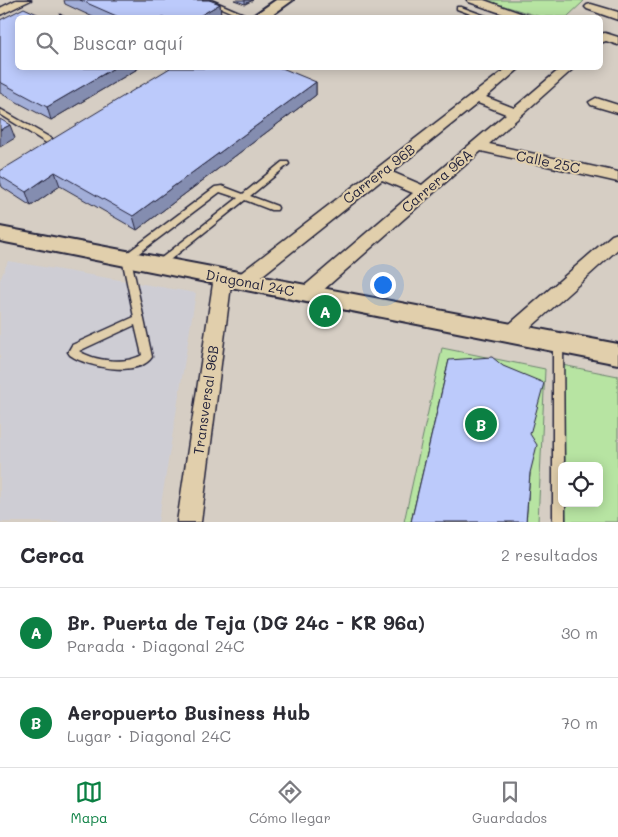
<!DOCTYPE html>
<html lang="es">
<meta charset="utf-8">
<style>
:root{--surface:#fff;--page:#f7f7f7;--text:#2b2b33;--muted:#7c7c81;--line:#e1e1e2;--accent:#0b8043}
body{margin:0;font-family:Mali,sans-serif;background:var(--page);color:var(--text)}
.controls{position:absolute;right:15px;bottom:15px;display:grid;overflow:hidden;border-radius:8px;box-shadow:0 2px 12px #0003}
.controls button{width:45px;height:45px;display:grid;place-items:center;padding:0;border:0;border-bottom:1px solid var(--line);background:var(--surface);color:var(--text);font:25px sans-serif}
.you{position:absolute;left:382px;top:284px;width:18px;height:18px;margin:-12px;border:4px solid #fff;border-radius:50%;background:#1a73e8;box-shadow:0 0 0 8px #1a73e833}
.badge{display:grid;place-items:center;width:32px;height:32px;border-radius:50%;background:var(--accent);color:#fff;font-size:16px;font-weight:700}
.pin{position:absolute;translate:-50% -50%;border:2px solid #fff;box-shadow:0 1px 5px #0006}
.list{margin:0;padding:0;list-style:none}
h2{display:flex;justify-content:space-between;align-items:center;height:65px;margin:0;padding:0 20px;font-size:21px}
h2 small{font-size:16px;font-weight:400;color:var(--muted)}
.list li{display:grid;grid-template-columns:32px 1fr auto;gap:15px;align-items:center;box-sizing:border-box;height:90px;padding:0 20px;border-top:1px solid var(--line)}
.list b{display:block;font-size:19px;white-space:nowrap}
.list p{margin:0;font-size:16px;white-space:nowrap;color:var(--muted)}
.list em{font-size:16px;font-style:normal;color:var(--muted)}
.icon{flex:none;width:28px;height:28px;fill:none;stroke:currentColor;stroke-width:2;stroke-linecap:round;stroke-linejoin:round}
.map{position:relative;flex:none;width:618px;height:522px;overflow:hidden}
.search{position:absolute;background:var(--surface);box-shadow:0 2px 12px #0003;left:15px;right:15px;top:15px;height:55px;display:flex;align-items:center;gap:12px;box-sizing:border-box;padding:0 18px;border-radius:8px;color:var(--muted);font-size:19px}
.sheet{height:245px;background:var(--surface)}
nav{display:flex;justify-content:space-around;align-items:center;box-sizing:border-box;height:70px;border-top:1px solid var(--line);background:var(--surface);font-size:14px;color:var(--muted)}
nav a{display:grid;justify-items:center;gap:2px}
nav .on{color:var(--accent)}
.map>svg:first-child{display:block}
.built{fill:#cecdd4}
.green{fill:#b7e4a2;stroke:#6c836e}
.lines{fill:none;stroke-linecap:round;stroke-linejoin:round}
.service-casing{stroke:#22223b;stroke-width:3}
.minor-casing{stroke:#22223b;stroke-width:3}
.tertiary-casing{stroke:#22223b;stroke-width:4}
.service{fill:#e1cfac;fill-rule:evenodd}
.minor{fill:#e1cfac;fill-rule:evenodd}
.tertiary{fill:#e1cfac;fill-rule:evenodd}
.wall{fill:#a2aed8;stroke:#22223b}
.shaded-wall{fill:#848db0;stroke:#22223b}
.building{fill:#bccafb;stroke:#22223b}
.labels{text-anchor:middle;stroke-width:4;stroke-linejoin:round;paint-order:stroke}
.street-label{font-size:14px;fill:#22223b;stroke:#e1cfac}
</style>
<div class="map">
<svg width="618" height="522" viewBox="0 0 618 522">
<rect width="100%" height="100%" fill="#d6cec4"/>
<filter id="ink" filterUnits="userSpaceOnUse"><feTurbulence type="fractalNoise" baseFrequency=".02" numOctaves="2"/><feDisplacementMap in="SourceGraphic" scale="10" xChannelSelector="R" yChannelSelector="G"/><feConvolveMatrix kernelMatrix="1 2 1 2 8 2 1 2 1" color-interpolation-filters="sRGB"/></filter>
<g filter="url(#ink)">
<path class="built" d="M8 261 196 293 158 522H0V280Z"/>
<path class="green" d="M484 0H580L584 1 567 17H541Z
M442 348 545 369 538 522H404Z
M562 365 618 376V522H566L565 503H599V466H565Z"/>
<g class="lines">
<g class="service-casing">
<path id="service" d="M203 0H211L253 18H244Z
M457 7H461L491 18H481L457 9Z
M60 15 65 18H57Z
M0 109 54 140 55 142 51 144H48L0 114Z
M282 162H288L289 164 250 196 277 206 278 208 277 210H271L245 200 161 267H155L154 265 155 263 238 198 220 192 131 259 152 357C138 378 87 367 70 355L68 352 72 345 134 317 122 258 123 256 215 187 222 186 243 194ZM135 325 142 355C124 365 95 361 79 351Z
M558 338 561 339 563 342 564 466H562V503H565V522H553V342L555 339Z"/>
</g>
<g class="minor-casing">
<path id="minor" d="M16 0H31L0 15V8Z
M467 0H484L534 18H515L469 2Z
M591 4 618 12V20L587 9 585 7 587 5Z
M605 33 618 37V45L606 41 600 43V34Z
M507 68H520L486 97 514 108 561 68H574L489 144 618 172V182L481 151 313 299 307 301 301 299 298 294 301 289 413 193 382 180 249 286 243 288 237 286 234 281 237 276ZM478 103 506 114 422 185 392 172Z
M596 98 618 105V113L591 105 589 102Z
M618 233V249L519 338 512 341 505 338 502 333 505 328 612 235Z
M223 270 229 272 232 277 201 522H177L214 277 217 272Z"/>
</g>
<g class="tertiary-casing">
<path id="tertiary" d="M276 0H293L268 18H250Z
M0 227 618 344V364L0 241Z"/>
</g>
<use href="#service" class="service"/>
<use href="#minor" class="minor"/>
<use href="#tertiary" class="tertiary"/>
</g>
<path class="wall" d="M64 0H209L220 4 221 16 219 18H95L65 4Z
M234 0H253L245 4Z
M0 20 139 68 51 120 0 93Z
M316 82V95L137 230 60 186 31 206 2 187 0 181V171Z
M449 360 530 473 526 522H411Z"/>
<path class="shaded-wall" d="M245 0H253L245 4Z
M220 4 221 16 219 18H196Z
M114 68H139L51 120 47 107Z
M316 82V95L137 230 133 216Z
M10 125 15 138 0 147V130Z
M55 172 60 186 31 206 26 192Z"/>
<path class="building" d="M80 0H209L220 4 196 18H121Z
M24 8 46 18H18V68H114L47 107 0 82V20Z
M170 68H282L316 82 133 216 55 172 26 192 0 176V171Z
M0 119 10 125 0 130Z
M492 357 503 366 544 383 530 434 537 445 530 473 526 522H411L449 360Z"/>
</g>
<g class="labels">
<g class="street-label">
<text transform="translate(548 162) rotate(12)" y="5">Calle 25C</text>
<text transform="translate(379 174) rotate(-38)" y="5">Carrera 96B</text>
<text transform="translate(437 181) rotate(-41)" y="5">Carrera 96A</text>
<text transform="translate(250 283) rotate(11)" y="5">Diagonal 24C</text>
<text transform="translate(206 400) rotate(-82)" y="5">Transversal 96B</text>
</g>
</g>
</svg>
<div class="controls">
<button><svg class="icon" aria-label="locate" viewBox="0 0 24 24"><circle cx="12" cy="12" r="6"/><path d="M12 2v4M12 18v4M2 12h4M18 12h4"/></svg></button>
</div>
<div class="you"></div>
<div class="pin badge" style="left:325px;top:311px">A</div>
<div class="pin badge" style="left:481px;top:424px">B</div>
<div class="search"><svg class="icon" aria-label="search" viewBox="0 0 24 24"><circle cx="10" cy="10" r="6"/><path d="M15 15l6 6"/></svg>Buscar aquí</div>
</div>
<section class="sheet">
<h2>Cerca<small>2 resultados</small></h2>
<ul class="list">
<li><span class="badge">A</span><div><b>Br. Puerta de Teja (DG 24c - KR 96a)</b><p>Parada · Diagonal 24C</p></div><em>30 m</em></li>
<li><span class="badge">B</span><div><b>Aeropuerto Business Hub</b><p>Lugar · Diagonal 24C</p></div><em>70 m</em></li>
</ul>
</section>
<nav>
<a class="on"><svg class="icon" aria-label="map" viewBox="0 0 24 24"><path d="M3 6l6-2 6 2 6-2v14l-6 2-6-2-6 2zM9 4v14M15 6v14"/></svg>Mapa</a>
<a><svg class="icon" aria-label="directions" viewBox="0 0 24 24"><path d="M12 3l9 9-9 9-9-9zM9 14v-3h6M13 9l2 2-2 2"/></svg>Cómo llegar</a>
<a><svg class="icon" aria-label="saved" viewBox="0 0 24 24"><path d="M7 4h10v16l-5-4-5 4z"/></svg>Guardados</a>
</nav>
